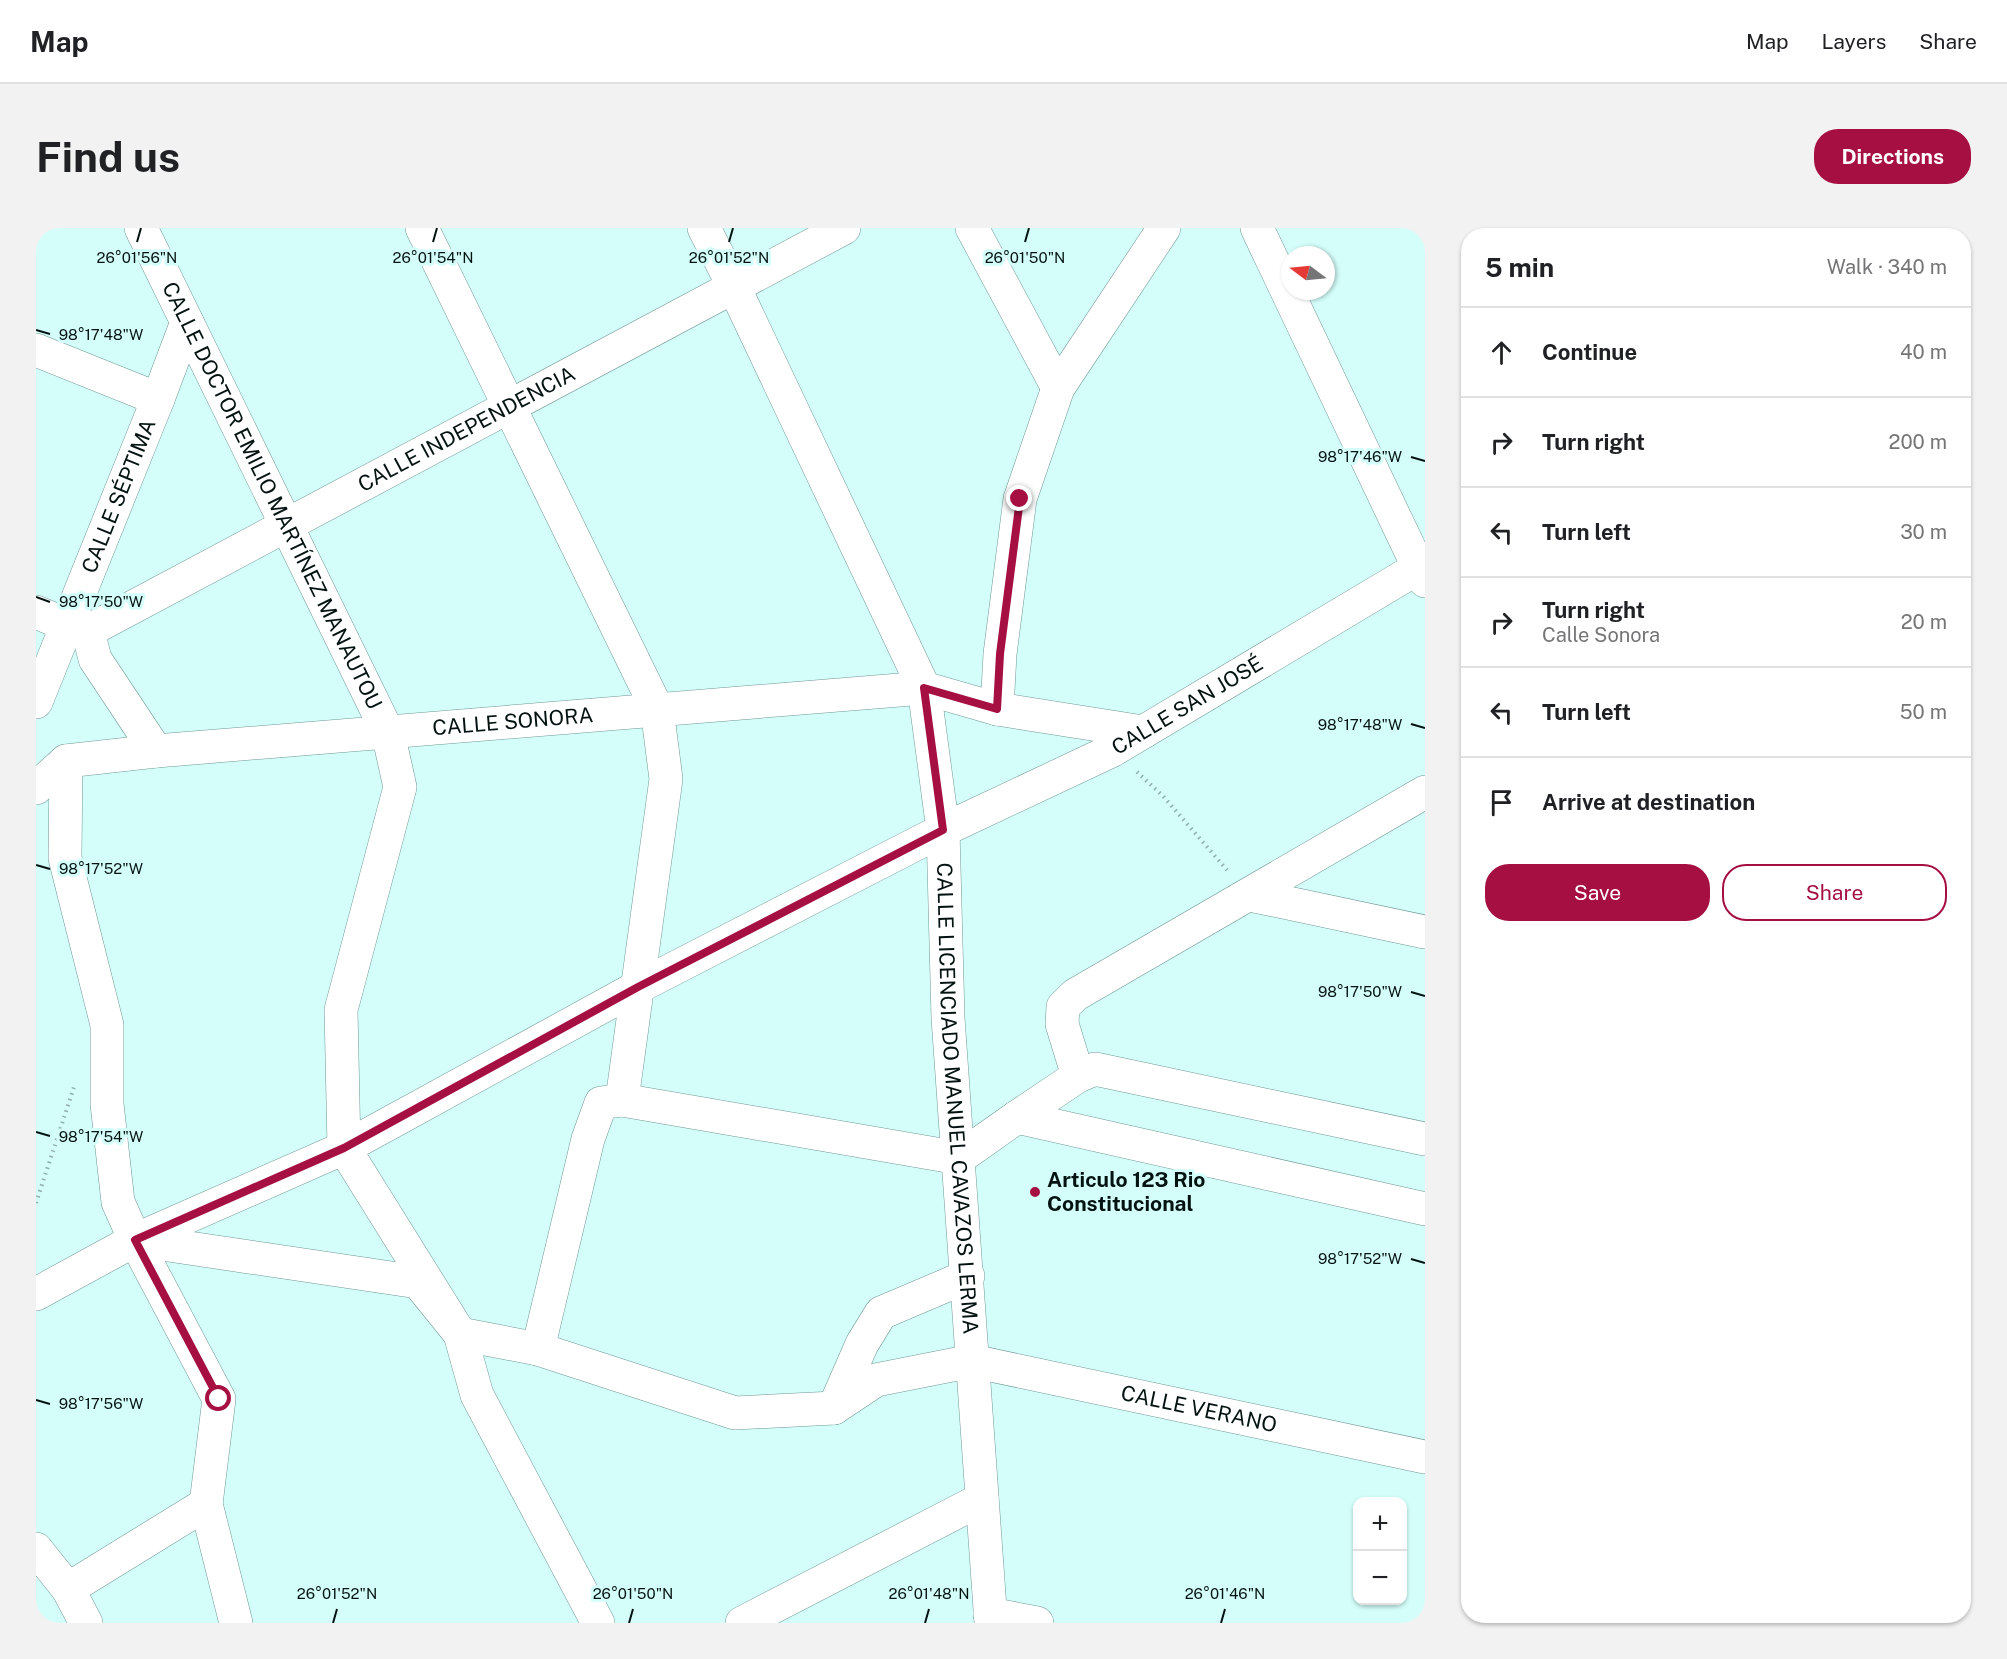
<!DOCTYPE html>
<meta charset="utf-8">
<style>
:root{--surface:#fff;--page:#f2f2f2;--text:#202124;--muted:#757577;--line:#e0e0e0;--accent:#a60f42}
body{margin:0;font-family:"Public Sans",sans-serif;background:var(--page);color:var(--text)}
.controls{position:absolute;right:18px;bottom:18px;display:grid;overflow:hidden;border-radius:12px;box-shadow:0 2px 4px #0004}
.controls button{width:54px;height:54px;display:grid;place-items:center;padding:0;border:0;border-bottom:2px solid var(--line);background:var(--surface);color:var(--text);font:30px sans-serif}
.compass{position:absolute;left:1245px;top:18px;width:54px;height:54px;border-radius:50%;background:var(--surface);box-shadow:0 2px 4px #0004;rotate:286deg}
.stop{position:absolute;width:18px;height:18px;margin:-14px;border:4px solid #a60f42;border-radius:50%;background:#fff}
.stop.end{background:#a60f42;border-color:#fff;box-shadow:0 2px 6px #0008}
.list{margin:0;padding:0;list-style:none}
h2{display:flex;justify-content:space-between;align-items:center;height:78px;margin:0;padding:0 24px;font-size:26px}
h2 small{font-size:20px;font-weight:400;color:var(--muted)}
.list li{display:grid;grid-template-columns:39px 1fr auto;gap:18px;align-items:center;box-sizing:border-box;height:90px;padding:0 24px;border-top:2px solid var(--line)}
.list b{display:block;font-size:22px;white-space:nowrap}
.list p{margin:0;font-size:20px;white-space:nowrap;color:var(--muted)}
.list em{font-size:20px;font-style:normal;color:var(--muted)}
.actions{display:flex;gap:12px;padding:18px 24px}
.actions a{flex:1;padding:14px 0;border:2px solid var(--accent);border-radius:24px;text-align:center;font-size:21px;color:var(--accent)}
.actions .main{background:var(--accent);color:#fff}
.icon{flex:none;width:33px;height:33px;fill:none;stroke:currentColor;stroke-width:2;stroke-linecap:round;stroke-linejoin:round}
.map{position:relative;flex:none;width:1389px;height:1395px;overflow:hidden;border-radius:24px}
header{display:flex;align-items:center;gap:36px;box-sizing:border-box;height:84px;padding:0 30px;background:var(--surface);border-bottom:2px solid var(--line)}
header strong{font-size:28px}
nav{display:flex;gap:33px;margin-inline-start:auto;font-size:21px}
.intro{display:flex;align-items:center;justify-content:space-between;box-sizing:border-box;height:144px;padding:0 36px}
h1{margin:0;font-size:42px}
.button{padding:15px 27px;border-radius:24px;background:var(--accent);color:#fff;font-size:21px;font-weight:700}
main{display:flex;gap:36px;padding:0 36px}
aside{flex:1;background:var(--surface);border-radius:24px;box-shadow:0 2px 4px #0004}
.map>svg:first-child{display:block}
.lines{fill:none;stroke-linecap:round;stroke-linejoin:round}
.minor-casing{stroke:#719895;stroke-width:34}
.path{stroke:#8fafac;stroke-width:4;stroke-dasharray:1.5 4.5;stroke-linecap:butt}
.minor{stroke:#fff;stroke-width:33}
.route{stroke:#a60f42;stroke-width:8}
.ticks{fill:none;stroke:#041211;stroke-width:2}
.poi-dot{fill:#a60f42;stroke:#d4fefa;stroke-width:2}
.labels{text-anchor:middle;stroke-width:6;stroke-linejoin:round;paint-order:stroke}
.street-label{font-size:21px;fill:#041211;stroke:#d4fefa}
.poi-label{font-size:21px;font-weight:bold;fill:#041211;stroke:#d4fefa;text-anchor:start}
.ticks-label{font-size:15px;text-anchor:middle;fill:#041211;stroke:#d4fefa;stroke-width:6;stroke-linejoin:round;paint-order:stroke}
</style>
<header>
<strong>Map</strong>
<nav><a>Map</a><a>Layers</a><a>Share</a></nav>
</header>
<div class="intro"><h1>Find us</h1><a class="button">Directions</a></div>
<main>
<div class="map">
<svg width="1389" height="1395" viewBox="0 0 1389 1395">
<rect width="100%" height="100%" fill="#d4fefa"/>
<g class="lines">
<g class="minor-casing">
<g id="minor">
<path id="s1" d="M105 0 352 505 364 559 305 782 308 920 424 1106 441 1167 562 1395"/>
<path d="M386 0 621 481 630 551 586 872"/>
<path id="s2" d="M668 0 698 59 888 460 907 602 912 790 955 1395"/>
<path d="M936 0 1022 160"/>
<path d="M1221 0 1389 353"/>
<path d="M0 122 122 171"/>
<path d="M0 384 31 397 52 403 59 431 120 523"/>
<path id="s3" d="M52 403 808 0"/>
<path id="s4" d="M0 474 122 171 151 94"/>
<path d="M961 481 964 426 984 271 1022 160 1128 0"/>
<path d="M30 533 29 630 71 797V876L82 974 99 1012 183 1171 170 1276 200 1395"/>
<path id="s5" d="M0 560 30 533 120 523 888 460 961 481 1107 504"/>
<path d="M1214 667 1389 704"/>
<path d="M1042 848 1026 796 1027 779 1039 767 1389 564"/>
<path d="M981 889 1042 848 1059 841 1389 911"/>
<path id="s6" d="M99 1012 382 1054 424 1106 502 1121 699 1185 798 1180 840 1152 936 1133 1389 1229"/>
<path id="s7" d="M0 1066 99 1012 308 920 602 759 907 602 1077 522 1382 340 1389 339"/>
<path d="M502 1121 552 911 565 875 586 872 923 930 981 889 1389 981"/>
<path d="M798 1180 826 1116 845 1085 932 1048"/>
<path d="M0 1321 32 1361 50 1395"/>
<path d="M32 1361 170 1276"/>
<path d="M954 1386 1001 1395"/>
<path d="M706 1395 946 1271"/>
</g>
</g>
<path class="path" d="M1101 544 1127 568 1191 642
M0 975 38 859"/>
<use href="#minor" class="minor"/>
</g>
<g class="lines">
<path class="route" d="M183 1171 99 1012 308 920 602 759 907 602 888 460 961 481 964 426 984 271"/>
</g>
<path class="ticks" d="M101 14 105 0M397 14 401 0M693 14 697 0M989 14 993 0M0 102 14 106M1375 229 1389 233M0 369 14 374M1375 496 1389 500M0 637 14 641M1375 764 1389 768M0 904 14 908M1375 1031 1389 1035M0 1172 14 1176M297 1395 301 1381M593 1395 597 1381M889 1395 893 1381M1185 1395 1189 1381"/>
<circle class="poi-dot" cx="999" cy="964" r="6"/>
<g class="labels">
<g class="street-label">
<text dy="7" stroke="none"><textPath href="#s3" startOffset="429">CALLE INDEPENDENCIA</textPath></text>
<text dy="7" stroke="none"><textPath href="#s4" startOffset="222">CALLE SÉPTIMA</textPath></text>
<text dy="7" stroke="none"><textPath href="#s1" startOffset="298">CALLE DOCTOR EMILIO MARTÍNEZ MANAUTOU</textPath></text>
<text dy="7" stroke="none"><textPath href="#s7" startOffset="1294">CALLE SAN JOSÉ</textPath></text>
<text dy="7" stroke="none"><textPath href="#s5" startOffset="489">CALLE SONORA</textPath></text>
<text dy="7" stroke="none"><textPath href="#s2" startOffset="922">CALLE LICENCIADO MANUEL CAVAZOS LERMA</textPath></text>
<text dy="7" stroke="none"><textPath href="#s6" startOffset="1119">CALLE VERANO</textPath></text>
</g>
<g class="poi-label">
<text x="1011" y="959">Articulo 123 Rio<tspan x="1011" dy="24">Constitucional</tspan></text>
</g>
</g>
<g class="ticks-label">
<text x="101" y="35">26°01'56"N</text>
<text x="397" y="35">26°01'54"N</text>
<text x="693" y="35">26°01'52"N</text>
<text x="989" y="35">26°01'50"N</text>
<text x="65" y="112">98°17'48"W</text>
<text x="1324" y="234">98°17'46"W</text>
<text x="65" y="379">98°17'50"W</text>
<text x="1324" y="502">98°17'48"W</text>
<text x="65" y="646">98°17'52"W</text>
<text x="1324" y="769">98°17'50"W</text>
<text x="65" y="914">98°17'54"W</text>
<text x="1324" y="1036">98°17'52"W</text>
<text x="65" y="1181">98°17'56"W</text>
<text x="301" y="1371">26°01'52"N</text>
<text x="597" y="1371">26°01'50"N</text>
<text x="893" y="1371">26°01'48"N</text>
<text x="1189" y="1371">26°01'46"N</text>
</g>
</svg>
<div class="controls">
<button>+</button>
<button>−</button>
</div>
<svg class="compass" viewBox="-18 -18 36 36"><path d="M0-13l5 13h-10z" fill="#e53935"/><path d="M0 13l5-13h-10z" fill="#757577"/></svg>
<div class="stop" style="left:183px;top:1171px"></div>
<div class="stop end" style="left:984px;top:271px"></div>
</div>
<aside>
<h2>5 min<small>Walk · 340 m</small></h2>
<ul class="list">
<li><svg class="icon" aria-label="ahead" viewBox="0 0 24 24"><path d="M12 20V5M6 11l6-6 6 6"/></svg><div><b>Continue</b></div><em>40 m</em></li>
<li><svg class="icon" aria-label="right" viewBox="0 0 24 24"><path d="M7 20v-9h11M14 6l5 5-5 5"/></svg><div><b>Turn right</b></div><em>200 m</em></li>
<li><svg class="icon" aria-label="left" viewBox="0 0 24 24"><path d="M17 20v-9H6M10 6l-5 5 5 5"/></svg><div><b>Turn left</b></div><em>30 m</em></li>
<li><svg class="icon" aria-label="right" viewBox="0 0 24 24"><path d="M7 20v-9h11M14 6l5 5-5 5"/></svg><div><b>Turn right</b><p>Calle Sonora</p></div><em>20 m</em></li>
<li><svg class="icon" aria-label="left" viewBox="0 0 24 24"><path d="M17 20v-9H6M10 6l-5 5 5 5"/></svg><div><b>Turn left</b></div><em>50 m</em></li>
<li><svg class="icon" aria-label="arrive" viewBox="0 0 24 24"><path d="M6 21V4h12l-3 4 3 4H6"/></svg><div><b>Arrive at destination</b></div></li>
</ul>
<div class="actions"><a class="main">Save</a><a>Share</a></div>
</aside>
</main>
